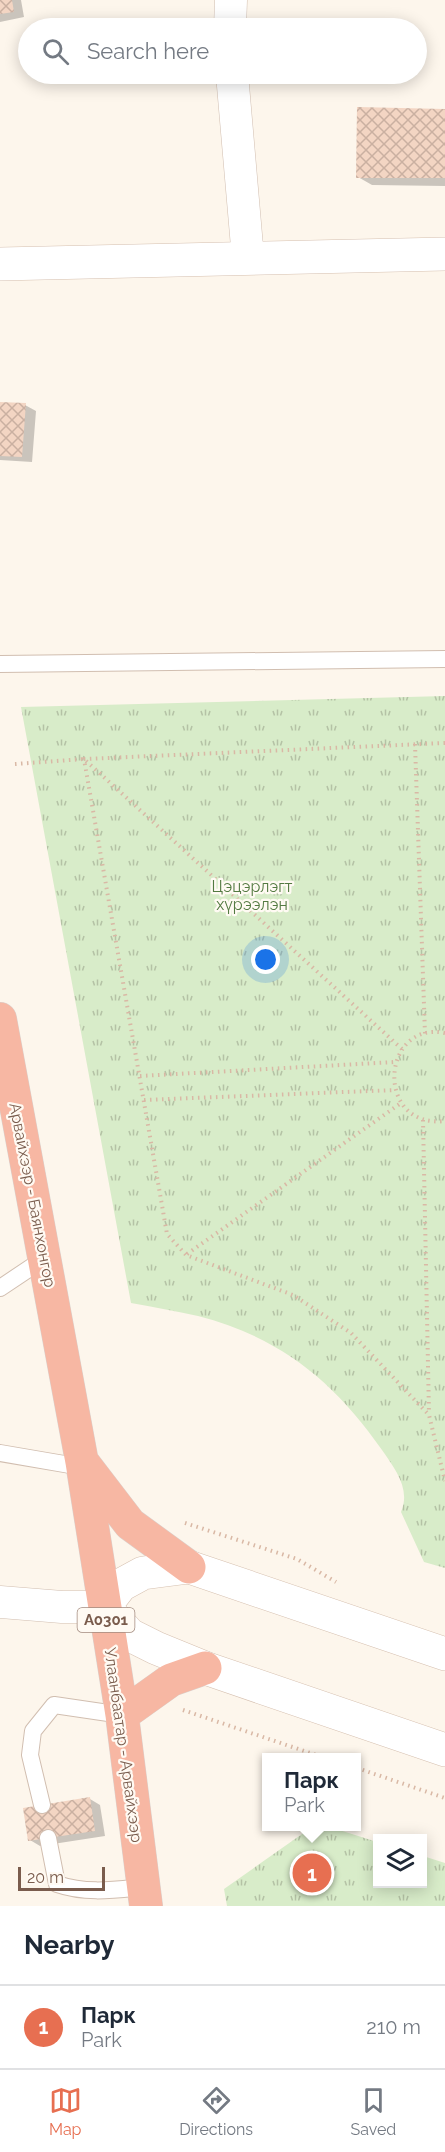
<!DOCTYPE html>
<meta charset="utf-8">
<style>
:root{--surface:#fff;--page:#f6f6f7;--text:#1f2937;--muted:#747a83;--line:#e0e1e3;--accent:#e76f51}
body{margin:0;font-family:Raleway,sans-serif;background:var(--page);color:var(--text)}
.controls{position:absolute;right:18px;bottom:18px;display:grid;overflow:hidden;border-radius:0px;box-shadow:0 3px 15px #0003}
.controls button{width:54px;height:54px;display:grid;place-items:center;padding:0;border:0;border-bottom:2px solid var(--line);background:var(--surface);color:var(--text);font:30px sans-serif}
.scale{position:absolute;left:18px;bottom:15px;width:87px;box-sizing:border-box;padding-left:6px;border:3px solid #7a5c4d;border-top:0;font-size:16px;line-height:21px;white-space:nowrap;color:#7a5c4d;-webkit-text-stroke:4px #fffaf3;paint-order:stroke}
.you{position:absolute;left:266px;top:960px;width:21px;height:21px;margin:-15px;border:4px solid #fff;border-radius:50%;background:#1a73e8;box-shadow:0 0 0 9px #1a73e833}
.badge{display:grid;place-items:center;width:39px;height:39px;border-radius:50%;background:var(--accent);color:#fff;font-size:20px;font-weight:700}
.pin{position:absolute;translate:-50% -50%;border:3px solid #fff;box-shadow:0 2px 6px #0006}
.popup{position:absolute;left:262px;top:1753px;width:99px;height:78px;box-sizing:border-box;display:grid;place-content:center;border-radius:0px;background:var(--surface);filter:drop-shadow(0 2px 4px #0005);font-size:20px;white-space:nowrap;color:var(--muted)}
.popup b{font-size:22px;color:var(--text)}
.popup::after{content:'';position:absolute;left:50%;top:100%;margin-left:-12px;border:12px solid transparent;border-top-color:var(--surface)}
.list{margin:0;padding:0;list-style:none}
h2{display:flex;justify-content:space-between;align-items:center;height:78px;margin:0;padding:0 24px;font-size:26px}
h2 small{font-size:20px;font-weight:400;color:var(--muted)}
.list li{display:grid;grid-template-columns:39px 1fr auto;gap:18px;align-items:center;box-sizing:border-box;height:84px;padding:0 24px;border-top:2px solid var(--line)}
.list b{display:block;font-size:22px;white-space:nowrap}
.list p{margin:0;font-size:20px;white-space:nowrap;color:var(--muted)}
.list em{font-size:20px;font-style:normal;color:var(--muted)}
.icon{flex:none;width:33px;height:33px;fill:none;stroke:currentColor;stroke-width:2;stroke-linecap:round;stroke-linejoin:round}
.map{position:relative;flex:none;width:445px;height:1906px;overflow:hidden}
.search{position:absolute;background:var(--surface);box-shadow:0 3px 15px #0003;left:18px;right:18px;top:18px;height:66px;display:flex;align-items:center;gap:15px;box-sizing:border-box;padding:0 21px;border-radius:33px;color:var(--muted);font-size:22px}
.sheet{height:162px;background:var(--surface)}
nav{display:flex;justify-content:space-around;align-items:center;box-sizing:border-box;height:84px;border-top:2px solid var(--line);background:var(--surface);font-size:16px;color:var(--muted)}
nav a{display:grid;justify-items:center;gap:3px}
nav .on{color:var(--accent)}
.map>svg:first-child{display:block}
.grass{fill:url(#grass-tufts)}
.shadow{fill:#0003}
.building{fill:url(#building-cross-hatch)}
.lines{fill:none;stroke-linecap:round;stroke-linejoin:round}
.lane-casing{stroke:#d1beb0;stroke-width:18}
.street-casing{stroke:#d1beb0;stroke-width:33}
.secondary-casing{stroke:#d6c0b0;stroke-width:34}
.highway-casing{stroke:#dad1cd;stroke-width:34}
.path{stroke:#d9b8a5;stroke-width:4;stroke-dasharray:1.5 4.5;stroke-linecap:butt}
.lane{stroke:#fff;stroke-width:16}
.street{stroke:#fff;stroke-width:32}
.secondary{stroke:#fff;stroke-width:33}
.highway{stroke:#f7b7a3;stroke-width:33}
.labels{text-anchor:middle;stroke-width:4.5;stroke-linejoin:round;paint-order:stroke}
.shield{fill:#fffaf3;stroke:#a28b7f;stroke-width:1.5}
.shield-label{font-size:15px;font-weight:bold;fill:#7a5c4d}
.park-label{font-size:16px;fill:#537a41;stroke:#fffaf3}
.street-label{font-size:16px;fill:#7a5c4d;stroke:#fffaf3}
</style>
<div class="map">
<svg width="445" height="1906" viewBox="0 0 445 1906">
<defs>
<pattern id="grass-tufts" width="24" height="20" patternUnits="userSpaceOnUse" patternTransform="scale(1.5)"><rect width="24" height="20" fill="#d8ecc9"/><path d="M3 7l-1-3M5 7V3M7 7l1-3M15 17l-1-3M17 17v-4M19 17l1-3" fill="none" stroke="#b4c2a5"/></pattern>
<pattern id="building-cross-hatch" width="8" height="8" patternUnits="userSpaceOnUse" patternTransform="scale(1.5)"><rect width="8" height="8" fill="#f3d5c3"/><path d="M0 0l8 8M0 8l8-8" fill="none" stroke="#cab0a1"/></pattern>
</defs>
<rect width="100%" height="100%" fill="#fdf6ec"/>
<path class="grass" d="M445 696V1568L424 1562 401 1512C411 1489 395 1469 382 1450 335 1382 280 1337 198 1316 176 1311 153 1307 131 1303L21 707Z
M312 1827H330L377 1842 378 1884H422L423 1856 445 1863V1906H227L224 1889Z"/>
<path class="shadow" d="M0 0H21L24 17 0 22Z
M445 110V186L372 185 358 177Z
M0 403 25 405 36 411 32 462 0 460Z
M90 1799 100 1805 105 1836 40 1846 30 1840Z"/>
<path class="building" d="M0 0H12L14 12 0 14Z
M357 107 445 109V178H356Z
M0 402 26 403 22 457 0 456Z
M90 1797 95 1831 28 1841 23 1808Z"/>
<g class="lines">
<g class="lane-casing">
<path id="lane" d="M0 664 445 659
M0 1288 45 1258
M0 1453 70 1465 82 1462
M42 1805 30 1755 33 1731 54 1705 122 1715
M48 1838 57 1884C86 1894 113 1890 142 1887"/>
</g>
<g class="street-casing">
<path id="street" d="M230 28 231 0
M232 74 248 258
M0 1602 62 1607H104"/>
</g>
<g class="secondary-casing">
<path id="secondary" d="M0 264 445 254
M445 1654 189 1567 143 1573 121 1585 104 1607 130 1635 156 1648 205 1668 445 1750"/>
</g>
<g class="highway-casing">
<path id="highway" d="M0 1019 82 1462 122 1715 146 1906
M84 1464 130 1524 189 1567
M122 1715 171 1680 205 1668"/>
</g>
<path class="path" d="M445 743 84 759 167 1234 186 1255 293 1295 351 1333 429 1415 445 1481
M415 744 425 1034
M15 764 84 759 402 1049
M445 1033C381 1020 374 1129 445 1121
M140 1076 395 1062
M144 1100 395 1090
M423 1120 429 1414
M187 1254 401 1103
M185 1523 297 1559 336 1582
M183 1710 325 1758
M357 1768 445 1798"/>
<use href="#lane" class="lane"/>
<use href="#street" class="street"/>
<use href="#secondary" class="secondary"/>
<use href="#highway" class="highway"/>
</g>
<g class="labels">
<rect class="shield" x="77.5" y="1608" width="57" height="24" rx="4.5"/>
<g class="shield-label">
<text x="106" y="1625">A0301</text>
</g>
<g class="park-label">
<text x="252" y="892">Цэцэрлэгт<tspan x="252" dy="18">хүрээлэн</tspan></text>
</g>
<g class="street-label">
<text transform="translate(33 1195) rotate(79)" y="6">Арвайхээр - Баянхонгор</text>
<text transform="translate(124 1745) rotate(82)" y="6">Улаанбаатар - Арвайхээр</text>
</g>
</g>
</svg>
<div class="controls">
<button><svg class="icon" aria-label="layers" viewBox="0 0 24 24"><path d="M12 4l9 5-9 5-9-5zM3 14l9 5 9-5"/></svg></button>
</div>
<div class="scale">20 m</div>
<div class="you"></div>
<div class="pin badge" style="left:312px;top:1873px">1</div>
<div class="popup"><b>Парк</b>Park</div>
<div class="search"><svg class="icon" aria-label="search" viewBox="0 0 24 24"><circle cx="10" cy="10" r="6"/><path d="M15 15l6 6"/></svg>Search here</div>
</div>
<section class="sheet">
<h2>Nearby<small></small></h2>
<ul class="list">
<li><span class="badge">1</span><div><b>Парк</b><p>Park</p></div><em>210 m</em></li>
</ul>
</section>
<nav>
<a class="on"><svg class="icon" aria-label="map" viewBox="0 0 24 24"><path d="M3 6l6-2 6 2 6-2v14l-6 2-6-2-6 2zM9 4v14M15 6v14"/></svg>Map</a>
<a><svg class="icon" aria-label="directions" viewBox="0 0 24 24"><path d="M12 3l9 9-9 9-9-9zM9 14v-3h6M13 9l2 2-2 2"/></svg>Directions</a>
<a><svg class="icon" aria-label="saved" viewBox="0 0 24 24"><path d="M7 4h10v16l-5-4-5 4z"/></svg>Saved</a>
</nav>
